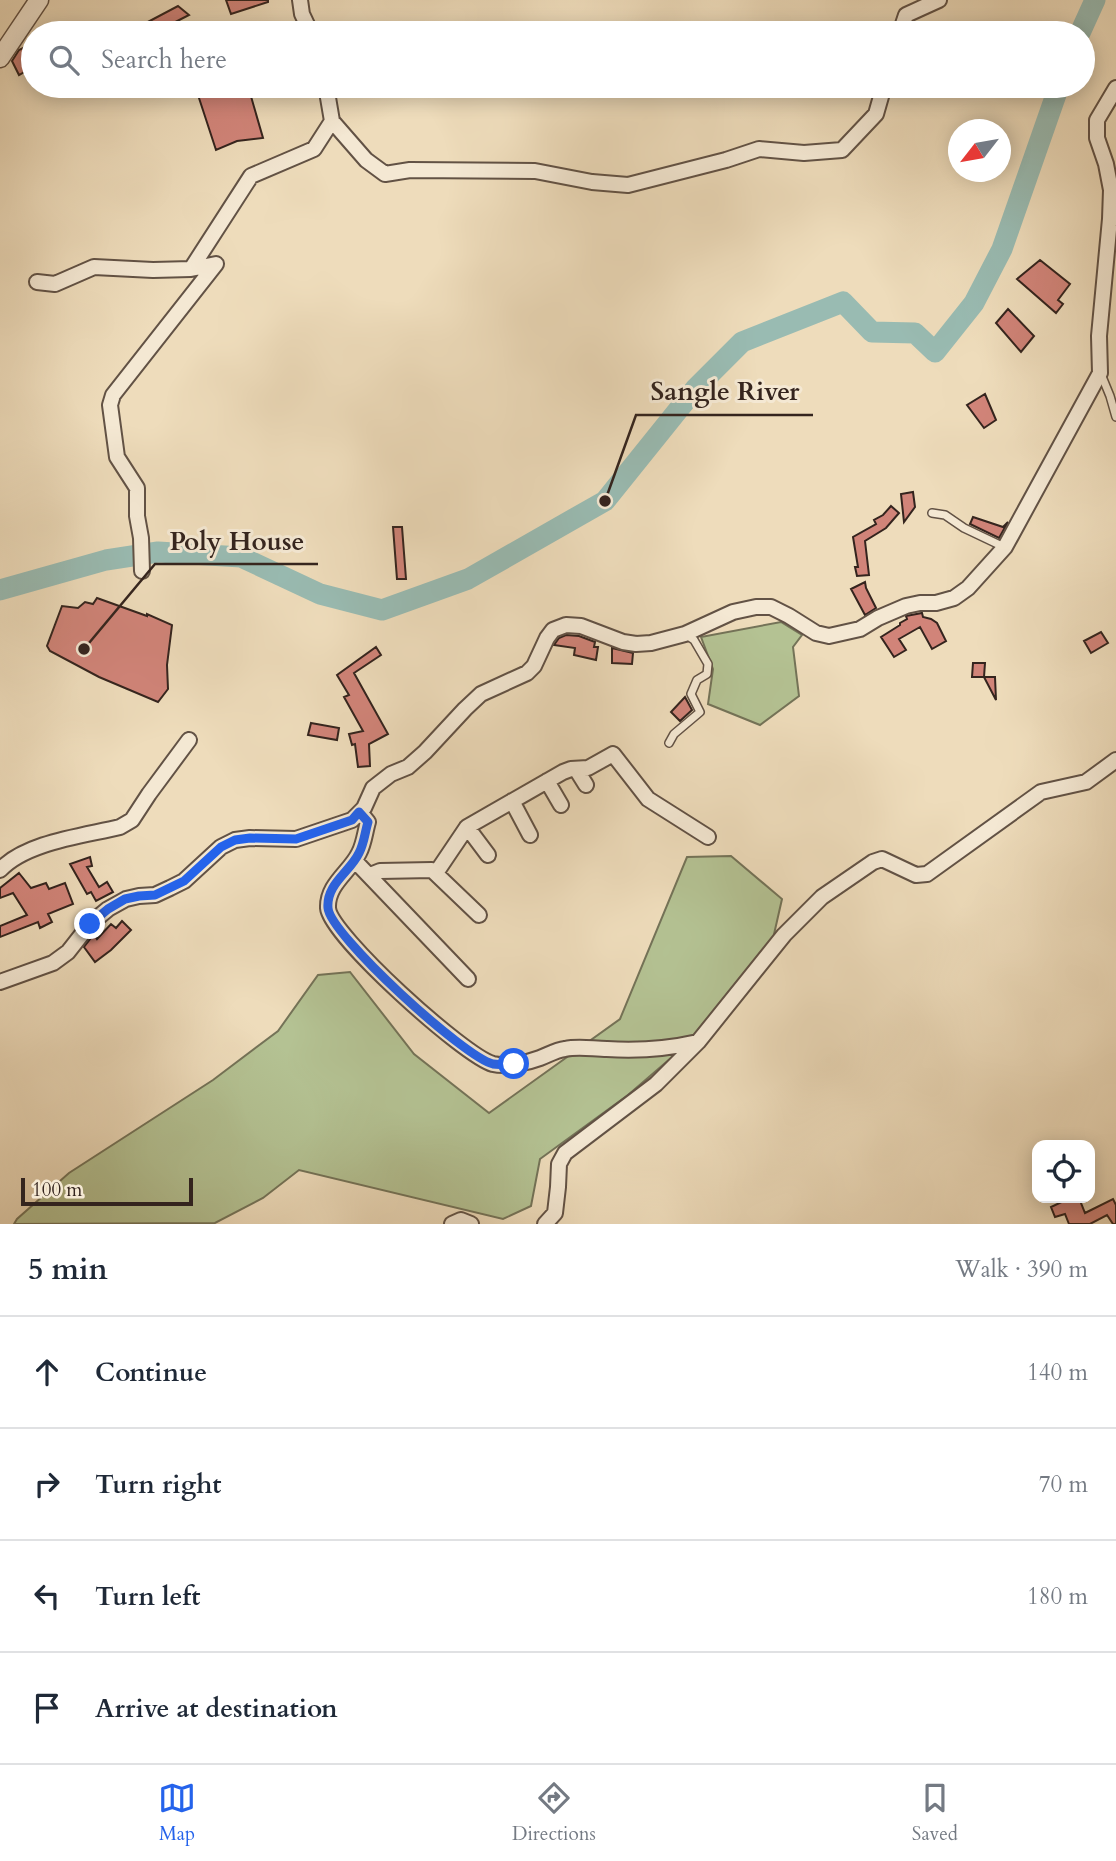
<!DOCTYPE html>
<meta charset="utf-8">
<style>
:root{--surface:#fff;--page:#f2f2f3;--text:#1f2937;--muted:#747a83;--line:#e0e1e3;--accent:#2563eb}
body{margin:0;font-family:Cardo,serif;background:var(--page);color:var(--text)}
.controls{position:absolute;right:21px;bottom:21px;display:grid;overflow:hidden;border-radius:14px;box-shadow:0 4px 18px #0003}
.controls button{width:63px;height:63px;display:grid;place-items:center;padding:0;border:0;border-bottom:2px solid var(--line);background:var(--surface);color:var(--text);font:35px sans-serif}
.compass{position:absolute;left:948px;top:119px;width:63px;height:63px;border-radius:50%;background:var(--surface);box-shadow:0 4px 18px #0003;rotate:239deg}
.scale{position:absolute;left:21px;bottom:18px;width:172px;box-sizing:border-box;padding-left:7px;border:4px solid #34241e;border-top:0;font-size:19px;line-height:24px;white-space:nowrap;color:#34241e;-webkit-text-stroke:5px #f4e8d3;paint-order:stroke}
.stop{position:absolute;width:21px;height:21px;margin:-16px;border:5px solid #2563eb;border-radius:50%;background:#fff}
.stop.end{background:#2563eb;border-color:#fff;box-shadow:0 2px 7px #0008}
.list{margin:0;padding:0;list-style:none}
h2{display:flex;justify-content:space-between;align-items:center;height:91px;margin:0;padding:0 28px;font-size:30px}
h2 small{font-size:23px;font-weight:400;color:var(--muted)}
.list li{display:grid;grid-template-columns:46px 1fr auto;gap:21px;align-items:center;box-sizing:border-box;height:112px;padding:0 28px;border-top:2px solid var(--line)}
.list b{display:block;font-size:26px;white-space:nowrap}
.list em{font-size:23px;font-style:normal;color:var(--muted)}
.icon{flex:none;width:38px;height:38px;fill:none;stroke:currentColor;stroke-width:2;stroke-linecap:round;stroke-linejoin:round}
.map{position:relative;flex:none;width:1116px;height:1224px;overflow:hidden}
.search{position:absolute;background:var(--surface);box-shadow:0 4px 18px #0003;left:21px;right:21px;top:21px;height:77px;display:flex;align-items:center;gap:18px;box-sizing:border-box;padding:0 24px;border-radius:38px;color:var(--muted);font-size:26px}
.sheet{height:539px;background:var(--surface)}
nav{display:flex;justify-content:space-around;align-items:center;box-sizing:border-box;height:98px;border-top:2px solid var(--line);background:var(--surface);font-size:19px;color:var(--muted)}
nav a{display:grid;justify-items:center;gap:4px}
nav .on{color:var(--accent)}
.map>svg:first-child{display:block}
.green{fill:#b4c293;stroke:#747358;stroke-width:2}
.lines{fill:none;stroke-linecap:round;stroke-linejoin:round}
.river{stroke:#99bbb2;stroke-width:21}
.building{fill:#d18479;stroke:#34241e;stroke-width:2}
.service-casing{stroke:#625245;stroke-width:10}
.minor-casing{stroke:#625245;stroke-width:18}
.tertiary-casing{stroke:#625245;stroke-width:21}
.service{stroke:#f4e8d3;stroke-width:7}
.minor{stroke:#f4e8d3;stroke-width:14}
.tertiary{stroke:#f4e8d3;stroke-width:18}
.route{stroke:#2563eb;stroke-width:9}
.leader{fill:none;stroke:#34241e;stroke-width:2.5}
.callout-dot{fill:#34241e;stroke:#f4e8d3;stroke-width:2.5}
.callout-label{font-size:26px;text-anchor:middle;font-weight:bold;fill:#34241e;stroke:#f4e8d3;stroke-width:6;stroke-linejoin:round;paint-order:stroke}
</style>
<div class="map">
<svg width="1116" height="1224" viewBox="0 0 1116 1224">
<rect width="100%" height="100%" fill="#eedcbb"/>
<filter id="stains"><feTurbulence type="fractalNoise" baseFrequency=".00286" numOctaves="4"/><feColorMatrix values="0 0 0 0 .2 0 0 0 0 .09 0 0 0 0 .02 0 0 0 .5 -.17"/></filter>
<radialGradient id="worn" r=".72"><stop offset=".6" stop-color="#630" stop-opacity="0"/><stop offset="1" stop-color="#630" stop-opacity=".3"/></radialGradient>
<path class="green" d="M781 622 802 635 793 647 799 696 760 725 708 704 713 669 701 637Z
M731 856 782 899 772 943 714 1021 628 1095 540 1159 531 1206 503 1219 299 1170 263 1198 215 1223 14 1224 17 1219 69 1173 213 1080 278 1031 318 975 350 972 414 1054 489 1113 620 1019 687 857Z"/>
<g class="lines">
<path class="river" d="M1080 33 1095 0
M0 590 106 560 158 552 241 557 320 594 382 610 468 579 605 501 695 389 742 342 843 302 872 332 915 333 935 352 974 303 1002 249 1059 86"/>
</g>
<path class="building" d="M226 0H268V2L231 14Z
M178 6 189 15 154 33H127Z
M33 43V67L19 75 12 61 19 50Z
M227 86H248L263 138 237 141 216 150 198 95Z
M1040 260 1070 284 1058 300 1063 304 1056 313 1017 279Z
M1008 309 1034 336 1021 352 996 323Z
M985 394 996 420 984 428 967 405Z
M913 492 915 507 904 522 901 494Z
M891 506 899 513 886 528 865 541 869 575 857 576 855 567H858L853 537 876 524 874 520 883 515Z
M973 517 1003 527 1008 522 999 538 970 524Z
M393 527H402L406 579H397Z
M865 582 866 588 876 608 865 615 851 589Z
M97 598 147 616V614L172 625 167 665 168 689 158 702 99 677 50 651 47 646 62 606 78 608 85 602 93 604Z
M922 613 923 617 931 619 937 623 946 641 932 649 920 627 899 639 906 650 894 657 881 637 900 625V623L907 619 906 616Z
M1101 632 1108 643 1091 653 1084 641Z
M566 635 579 636 595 642 594 647H598L596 660 574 655 575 648 554 645 559 638Z
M376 647 381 655 354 673 388 734 369 744 370 766 358 767 355 744 352 745 349 734 363 731 344 697 349 695 337 675Z
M612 648 633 653 632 664 612 663Z
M973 663H985L984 677H995L996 700 984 677H972Z
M685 697 692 710 680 721 671 712Z
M311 723 339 728 337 740 308 735Z
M90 857 92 866 87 867 99 887 107 882 113 892 96 901 91 892 87 894 70 864Z
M19 873 31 888 46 883 49 889 65 883 73 904 48 914 52 922 40 928 38 922 0 937V926L27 915 13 893 0 898V888Z
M122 921 131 930 111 950 95 962 84 947 94 934 97 939 111 924 116 928Z
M1070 1198H1079L1085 1213 1113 1199 1116 1205V1224H1113L1107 1215 1090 1224H1069L1065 1214 1055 1217 1051 1207Z"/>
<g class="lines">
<g class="service-casing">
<path id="service" d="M1101 374 1110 396 1116 417
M932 513 945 515 964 528 1004 547
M669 743 674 734 700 712 691 694 697 680 707 674 708 664 694 640 685 634"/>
</g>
<g class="minor-casing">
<path id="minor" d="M300 0 302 14 311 33
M900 33 906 15 939 0
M332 121 366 160 385 174 410 170 535 171 592 182 628 185 726 160 759 149 804 153 842 150 876 114 884 86
M1110 219 1111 190 1106 164 1097 138V120L1116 88
M37 282 55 284 94 267 153 270 191 269
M142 571 141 538 137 516V488L117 457 110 405 113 395 216 264 191 269 251 176 314 149 332 121 326 86
M576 769 586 785
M547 781 561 805
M512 801 530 835
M360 812 368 822C365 832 364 844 359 853 350 872 327 884 328 908 330 935 464 1056 493 1064 506 1067 527 1063 540 1058 548 1055 556 1050 565 1049 579 1046 593 1049 607 1049 638 1051 667 1049 698 1042
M467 827 563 772 571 769 588 768 613 754 648 799 708 837
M355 861 468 979
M0 870C26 842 83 836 120 827L132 820 149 794 189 740
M436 873 467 827 488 855
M370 875 380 871 432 870 479 915
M0 982 53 963 68 952 90 924 108 909 126 899 139 896 155 895 170 888 184 881 221 847 235 840 250 838 296 839 352 820 364 808 373 788 391 774 408 767 425 752 465 709 481 694 527 673 534 666 547 638 553 630 566 625 581 626 623 642 636 644 651 643 685 634 733 612 756 607H771L789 616 816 633 829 636 860 629 878 618 906 606 920 603H936L954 598 968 588 1005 547 1100 373 1099 336 1110 219 1116 218
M452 1224 461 1220 471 1224
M545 1224 555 1213 558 1187 559 1164 565 1153 656 1084 698 1042 784 935 822 897 873 862 882 859 916 875 927 874 1041 792 1086 782 1116 760"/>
</g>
<g class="tertiary-casing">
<path id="tertiary" d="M0 58 39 0"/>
</g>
<use href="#service" class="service"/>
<use href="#minor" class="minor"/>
<use href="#tertiary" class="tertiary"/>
</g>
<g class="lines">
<path class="route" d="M90 924 108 909 125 899 139 896 155 895 184 881 221 847 235 840 250 838 296 839 352 820 359 812 368 822C365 832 364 844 359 853 350 872 326 884 328 908 330 935 464 1057 493 1064 499 1065 508 1064 514 1064"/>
</g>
<path class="leader" d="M605 501L636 415H813M84 649L155 564H318"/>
<g class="callout-dot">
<circle cx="605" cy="501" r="7"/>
<circle cx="84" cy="649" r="7"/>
</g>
<g class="callout-label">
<text x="725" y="400">Sangle River</text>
<text x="237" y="550">Poly House</text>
</g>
<rect width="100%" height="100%" filter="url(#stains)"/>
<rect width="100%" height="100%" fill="url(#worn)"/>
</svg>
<div class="controls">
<button><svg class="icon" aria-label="locate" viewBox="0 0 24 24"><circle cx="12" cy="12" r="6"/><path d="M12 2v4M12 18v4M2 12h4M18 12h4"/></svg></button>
</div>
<svg class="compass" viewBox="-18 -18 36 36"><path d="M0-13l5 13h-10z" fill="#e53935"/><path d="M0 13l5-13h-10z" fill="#747a83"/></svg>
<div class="scale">100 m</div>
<div class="stop" style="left:514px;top:1064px"></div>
<div class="stop end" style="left:90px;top:924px"></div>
<div class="search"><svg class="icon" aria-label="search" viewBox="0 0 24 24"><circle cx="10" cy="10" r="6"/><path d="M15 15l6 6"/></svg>Search here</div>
</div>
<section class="sheet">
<h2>5 min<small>Walk · 390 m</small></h2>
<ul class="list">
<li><svg class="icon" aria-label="ahead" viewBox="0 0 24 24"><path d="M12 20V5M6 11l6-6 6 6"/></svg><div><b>Continue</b></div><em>140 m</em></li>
<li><svg class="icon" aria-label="right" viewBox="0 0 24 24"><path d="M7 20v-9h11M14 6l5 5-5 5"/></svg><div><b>Turn right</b></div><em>70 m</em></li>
<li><svg class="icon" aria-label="left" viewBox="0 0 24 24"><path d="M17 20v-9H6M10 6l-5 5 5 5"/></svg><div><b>Turn left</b></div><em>180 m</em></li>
<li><svg class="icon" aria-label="arrive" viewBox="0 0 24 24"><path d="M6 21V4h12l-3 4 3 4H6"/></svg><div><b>Arrive at destination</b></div></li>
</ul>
</section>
<nav>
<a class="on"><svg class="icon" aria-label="map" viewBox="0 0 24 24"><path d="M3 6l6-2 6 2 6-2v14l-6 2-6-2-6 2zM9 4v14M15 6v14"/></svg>Map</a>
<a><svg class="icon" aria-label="directions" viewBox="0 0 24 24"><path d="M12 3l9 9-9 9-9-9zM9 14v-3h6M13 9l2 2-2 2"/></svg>Directions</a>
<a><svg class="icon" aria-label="saved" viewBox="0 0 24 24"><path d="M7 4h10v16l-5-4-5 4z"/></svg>Saved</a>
</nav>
